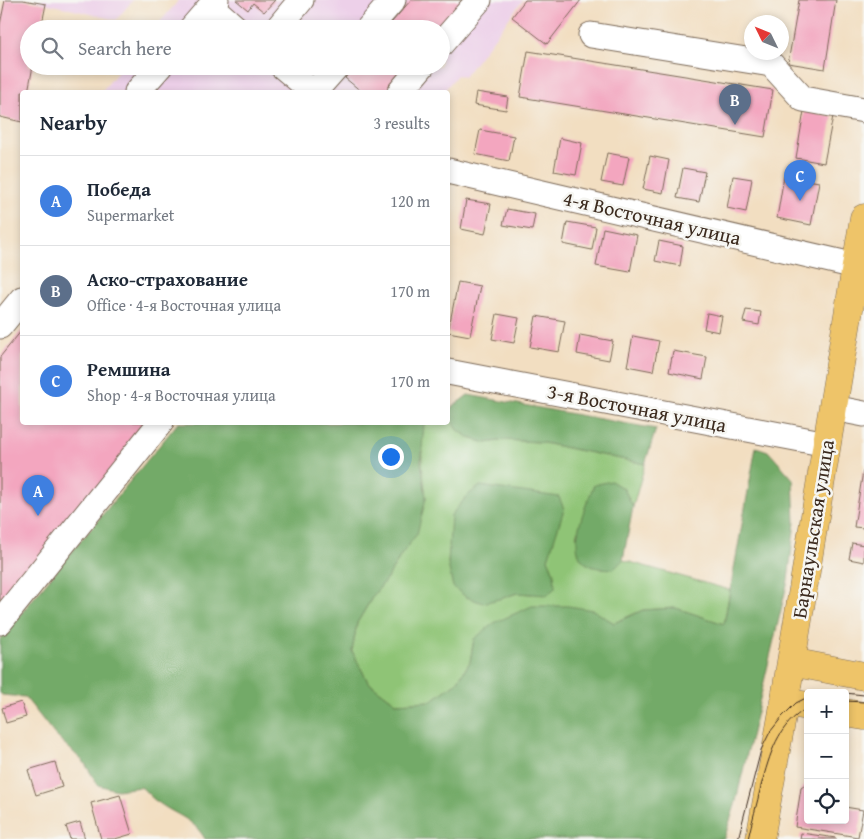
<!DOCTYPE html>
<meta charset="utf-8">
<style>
:root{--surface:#fff;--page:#f2f2f3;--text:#1f2937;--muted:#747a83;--line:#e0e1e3;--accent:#d1495b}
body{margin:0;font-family:"Gentium Book Plus",serif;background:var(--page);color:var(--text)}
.controls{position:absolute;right:15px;bottom:15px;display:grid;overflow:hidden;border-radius:5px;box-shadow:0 2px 8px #0003}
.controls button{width:45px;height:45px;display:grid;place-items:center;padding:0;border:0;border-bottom:1px solid var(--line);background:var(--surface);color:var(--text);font:25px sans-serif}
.compass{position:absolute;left:744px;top:15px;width:45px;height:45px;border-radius:50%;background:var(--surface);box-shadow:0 2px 8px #0003;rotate:313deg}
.you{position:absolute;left:390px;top:456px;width:18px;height:18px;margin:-12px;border:4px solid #fff;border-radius:50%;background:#1a73e8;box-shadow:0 0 0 8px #1a73e833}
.badge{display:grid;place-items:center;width:32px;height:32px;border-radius:50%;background:var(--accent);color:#fff;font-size:16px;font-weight:700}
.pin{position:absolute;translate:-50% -41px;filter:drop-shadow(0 1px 2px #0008)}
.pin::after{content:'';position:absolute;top:26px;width:18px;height:15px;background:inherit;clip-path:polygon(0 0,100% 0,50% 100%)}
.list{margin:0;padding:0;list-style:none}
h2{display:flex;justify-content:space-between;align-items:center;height:65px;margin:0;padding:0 20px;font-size:21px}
h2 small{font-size:16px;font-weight:400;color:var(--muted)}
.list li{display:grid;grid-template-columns:32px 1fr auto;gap:15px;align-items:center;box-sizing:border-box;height:90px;padding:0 20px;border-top:1px solid var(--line)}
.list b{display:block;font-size:19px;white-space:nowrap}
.list p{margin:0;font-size:16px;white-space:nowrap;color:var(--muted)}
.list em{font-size:16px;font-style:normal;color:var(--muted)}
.icon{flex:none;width:28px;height:28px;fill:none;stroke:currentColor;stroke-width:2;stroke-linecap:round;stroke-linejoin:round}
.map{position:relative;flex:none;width:864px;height:839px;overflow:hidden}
.search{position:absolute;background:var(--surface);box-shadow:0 2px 8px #0003;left:20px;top:20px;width:430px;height:55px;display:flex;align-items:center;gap:12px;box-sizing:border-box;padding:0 18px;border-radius:28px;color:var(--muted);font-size:19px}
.panel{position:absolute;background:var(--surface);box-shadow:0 2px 8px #0003;left:20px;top:90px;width:430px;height:335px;border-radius:5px}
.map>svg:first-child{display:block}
.built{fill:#edd0e9}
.green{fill:#8fc476;stroke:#65774a;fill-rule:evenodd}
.forest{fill:#73aa67;stroke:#576a42}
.building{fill:#f3a6bf}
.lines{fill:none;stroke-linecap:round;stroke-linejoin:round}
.minor-casing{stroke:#7b6957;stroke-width:27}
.major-casing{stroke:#7b6957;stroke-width:29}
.minor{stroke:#fff;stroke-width:25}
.major{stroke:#eec469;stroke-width:28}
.tram{stroke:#3b2a1e;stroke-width:1}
.labels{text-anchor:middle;stroke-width:5;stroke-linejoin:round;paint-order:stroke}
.street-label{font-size:20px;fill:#3b2a1e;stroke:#f6f6f2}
</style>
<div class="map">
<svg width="864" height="839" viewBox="0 0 864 839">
<rect width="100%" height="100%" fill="#f6f6f2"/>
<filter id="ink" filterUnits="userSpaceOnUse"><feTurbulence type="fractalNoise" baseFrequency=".02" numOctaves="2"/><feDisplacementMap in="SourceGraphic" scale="10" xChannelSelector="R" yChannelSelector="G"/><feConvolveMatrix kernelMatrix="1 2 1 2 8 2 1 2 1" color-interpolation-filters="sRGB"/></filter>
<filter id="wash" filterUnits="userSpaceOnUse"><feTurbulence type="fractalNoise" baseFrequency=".0096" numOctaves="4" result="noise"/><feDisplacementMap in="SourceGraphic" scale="20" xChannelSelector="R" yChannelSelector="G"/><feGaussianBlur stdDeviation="1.12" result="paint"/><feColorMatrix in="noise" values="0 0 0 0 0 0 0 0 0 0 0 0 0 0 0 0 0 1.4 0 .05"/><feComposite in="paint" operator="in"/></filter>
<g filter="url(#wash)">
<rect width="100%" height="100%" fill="#f2dec1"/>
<path class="built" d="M32 0H133L116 20Z
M179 0H523L464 77 457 75 443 92H101L123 66H441V29H154Z"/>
<path class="green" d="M448 410 457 429 469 438 486 443 505 440 539 442 645 464 633 507 624 489 611 482 594 485 576 536 607 568 623 560 730 590 724 624 676 608 643 610 614 623 592 610 474 639 470 662 457 682 431 701 396 703 368 682 352 651 357 623 373 596 388 577 401 555 426 498 422 465V429L424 423 448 422ZM553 541 548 559 554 573 532 594 517 593 503 598 448 564 450 542Z"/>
<path class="forest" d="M468 395 656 429 645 464 539 442 505 440 486 443 469 438 457 429 448 410Z
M178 423H424L421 461 426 498 417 534 401 555 388 577 373 596 357 623 352 651 368 682 396 703 431 701 457 682 470 662 474 639 494 623 532 606H568L593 610 614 623 643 610 676 608 724 624 756 447 768 451 793 479 795 522 788 580 735 805 724 839H205C193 818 177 816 159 803 152 799 147 792 141 787L117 790 98 785 84 762 55 735 25 697 2 695 0 693V639Z
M611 481 624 489 633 507 623 560 614 569C604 568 595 569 587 564 564 551 587 503 594 485Z
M480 486 559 497 564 509 548 559 554 573 555 588 547 595 517 593 503 598 483 603 466 597 453 587 448 564 451 515 468 495Z"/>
<g id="blocks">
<path class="building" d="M5 0H23L46 4 41 29H29V66H33L28 92H22V122L0 117V25Z
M236 0H275L264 12 253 3 248 10Z
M411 0H464L440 29H386Z
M525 0H581L547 44 512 17Z
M799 0H836L825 69 788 63Z
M528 51 773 90 765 137 520 97Z
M355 66H408L386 92H362L345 78Z
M476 92 508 97 506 110 474 105Z
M804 111 833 116 824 163 796 158Z
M480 130 514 136 509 161 475 154Z
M560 138 582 143 576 175 554 171Z
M607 153 629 157 623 186 601 182Z
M650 156 669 160 663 193 643 189Z
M683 168 705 172 699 202 677 198Z
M733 176 752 179 746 212 727 208Z
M784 176 819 182 811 225 777 218Z
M466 200 491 204 485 234 461 229Z
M507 209 535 214 532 230 503 225Z
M567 222 596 227 592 250 563 244Z
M603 228 637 235 630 272 596 266Z
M659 241 683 246 680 266 655 261Z
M458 282 480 286 470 336 448 332Z
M746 310 761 312 759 325 743 322Z
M707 313 722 316 719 332 704 329Z
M497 314 519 318 514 343 492 339Z
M536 316 565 321 559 352 530 347Z
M22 330V422H154L0 609V357Z
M580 335 613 341 609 360 577 354Z
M633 336 659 341 653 371 627 366Z
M673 351 707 357 703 379 669 372Z
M863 471H864V528L854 527Z
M852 543 864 545V562L849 559Z
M21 702 26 717 6 723 2 708Z
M55 762 62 787 36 795 28 770Z
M808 783V820H845V807L863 810 858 837 795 827 801 788Z
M120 795 132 834 115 839H101L91 803Z
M80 822 85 839H70L66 826Z
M801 833 836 838V839H800Z"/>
</g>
</g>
<g filter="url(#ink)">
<use href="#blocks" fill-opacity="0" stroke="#7b6957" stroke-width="1"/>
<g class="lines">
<g class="minor-casing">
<path id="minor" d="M211 6 237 29
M191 29 216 0
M277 29 301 0
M368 29 393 0
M591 35 771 64 803 99 864 110
M441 44 479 0
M282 66 313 92
M137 92 160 66
M314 92 337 66
M400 92 422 66
M448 171 856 266
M0 326 22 299
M448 372 827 444
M833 408 864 414
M0 622 161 422"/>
</g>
<g class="major-casing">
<path id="major" d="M791 662 864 676
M784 702 808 706
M845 713 864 716
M760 839 782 717 864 218"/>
</g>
<use href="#minor" class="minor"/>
<use href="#major" class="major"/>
<path class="tram" d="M824 693H838
M845 693 864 695
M845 701 864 702
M738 839 761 750 770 732 782 717 796 703 808 697
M748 839C752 821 757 804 761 786 770 755 777 724 808 708"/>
</g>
</g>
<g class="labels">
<g class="street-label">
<text transform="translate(652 218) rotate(13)" y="7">4-я Восточная улица</text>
<text transform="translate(637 408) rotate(11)" y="7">3-я Восточная улица</text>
<text transform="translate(813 529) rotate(-81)" y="7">Барнаульская улица</text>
</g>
</g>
</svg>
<div class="controls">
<button>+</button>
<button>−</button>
<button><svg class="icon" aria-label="locate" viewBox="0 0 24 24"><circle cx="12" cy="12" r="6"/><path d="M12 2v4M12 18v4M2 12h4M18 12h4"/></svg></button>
</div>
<svg class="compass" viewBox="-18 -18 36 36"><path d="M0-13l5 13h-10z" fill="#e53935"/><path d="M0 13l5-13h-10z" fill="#747a83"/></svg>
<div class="you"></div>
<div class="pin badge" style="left:38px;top:516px;background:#3f7fe0">A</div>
<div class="pin badge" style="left:735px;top:125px;background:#5c6f8a">B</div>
<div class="pin badge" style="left:800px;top:201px;background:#3f7fe0">C</div>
<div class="search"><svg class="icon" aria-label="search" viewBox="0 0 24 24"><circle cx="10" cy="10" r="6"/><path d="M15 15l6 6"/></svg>Search here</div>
<section class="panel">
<h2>Nearby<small>3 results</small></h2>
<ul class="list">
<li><span class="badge" style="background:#3f7fe0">A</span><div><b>Победа</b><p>Supermarket</p></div><em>120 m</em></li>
<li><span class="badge" style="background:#5c6f8a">B</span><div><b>Аско-страхование</b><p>Office · 4-я Восточная улица</p></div><em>170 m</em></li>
<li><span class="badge" style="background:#3f7fe0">C</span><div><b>Ремшина</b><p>Shop · 4-я Восточная улица</p></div><em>170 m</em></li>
</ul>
</section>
</div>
